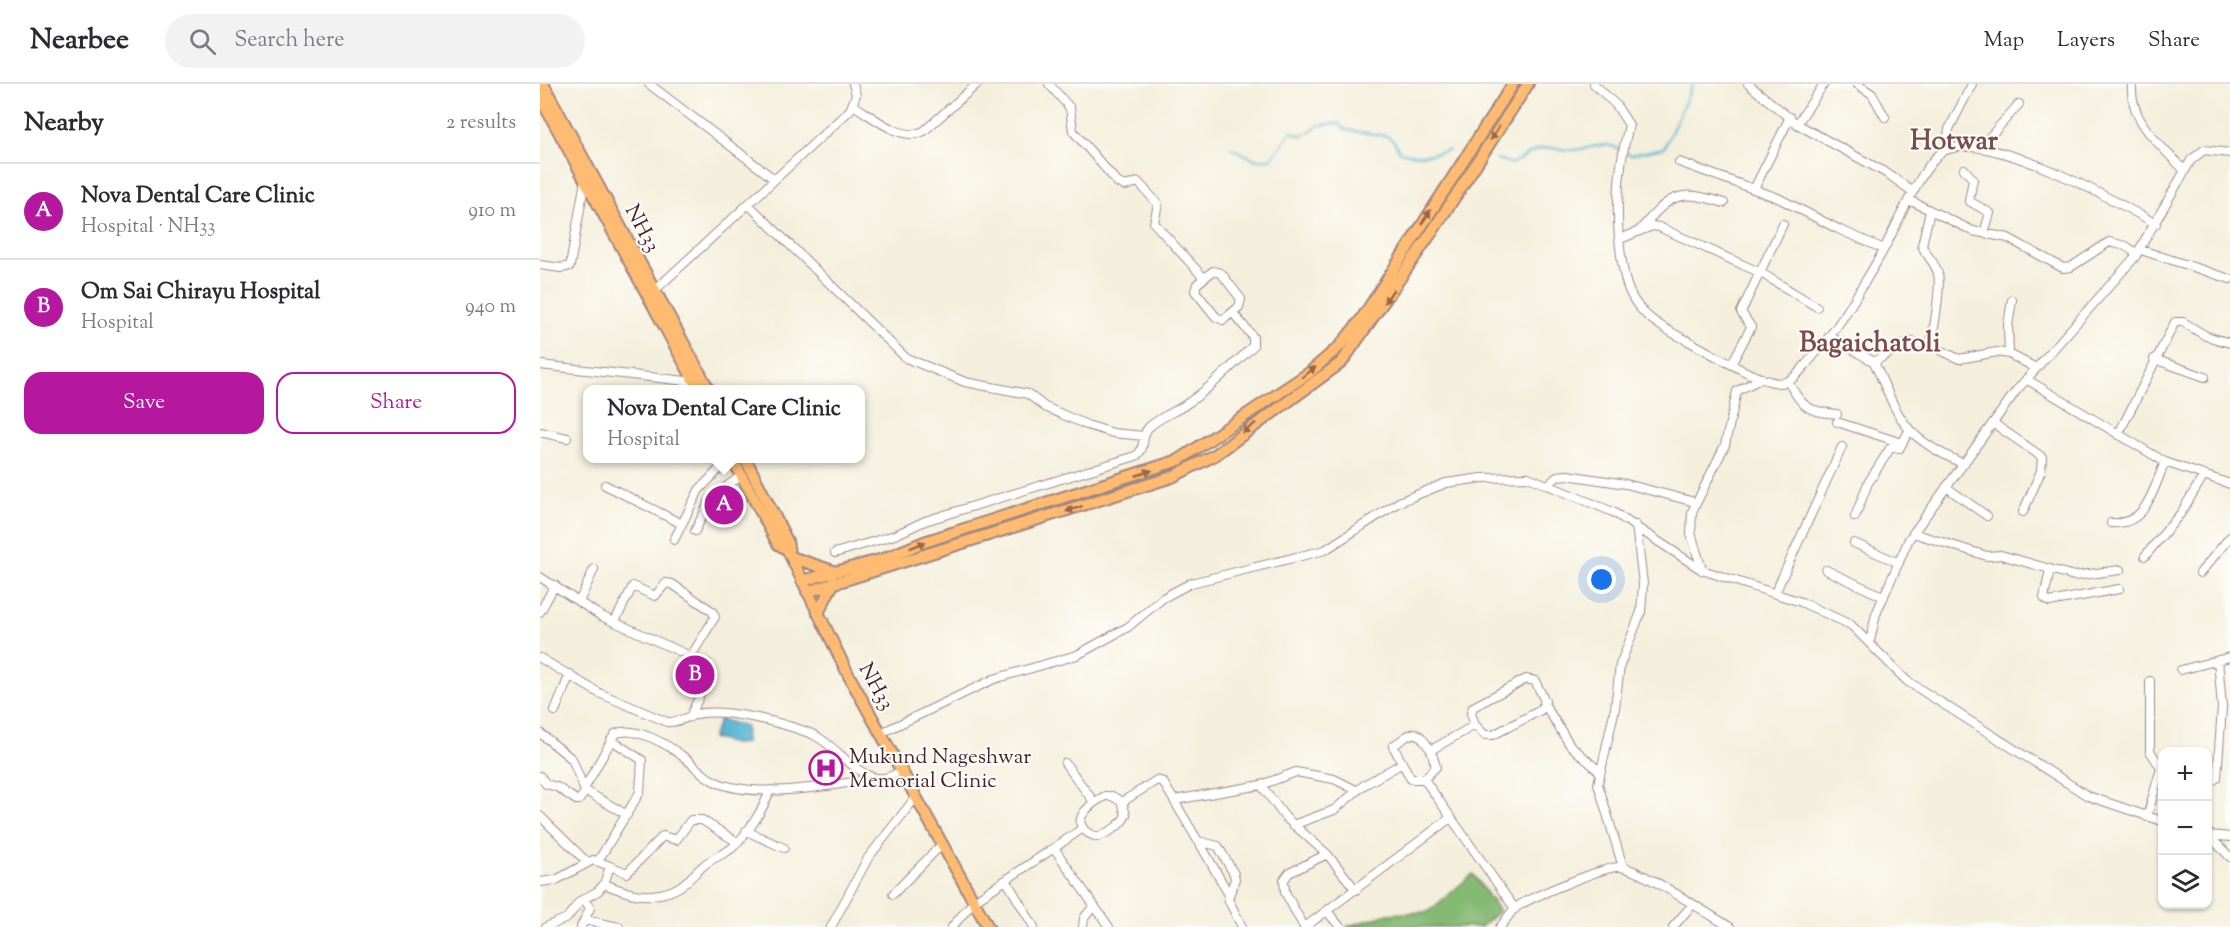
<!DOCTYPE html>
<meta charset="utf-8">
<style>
:root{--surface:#fff;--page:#f2f2f3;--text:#2b2b33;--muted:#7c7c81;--line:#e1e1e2;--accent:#b5179e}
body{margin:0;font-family:"Sorts Mill Goudy",serif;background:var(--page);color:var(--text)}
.controls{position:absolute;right:18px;bottom:18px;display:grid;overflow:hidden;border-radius:12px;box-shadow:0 2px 4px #0004}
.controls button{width:54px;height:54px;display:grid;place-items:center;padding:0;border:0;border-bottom:2px solid var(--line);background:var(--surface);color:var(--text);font:30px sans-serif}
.you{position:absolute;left:1062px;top:496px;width:21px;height:21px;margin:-15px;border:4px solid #fff;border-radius:50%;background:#1a73e8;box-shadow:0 0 0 9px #1a73e833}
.badge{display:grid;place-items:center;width:39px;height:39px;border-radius:50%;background:var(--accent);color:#fff;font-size:20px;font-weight:700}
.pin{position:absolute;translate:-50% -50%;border:3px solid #fff;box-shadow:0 2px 6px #0006}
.popup{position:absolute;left:43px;top:301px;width:282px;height:78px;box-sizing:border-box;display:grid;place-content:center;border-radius:12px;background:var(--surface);filter:drop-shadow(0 2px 4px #0005);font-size:20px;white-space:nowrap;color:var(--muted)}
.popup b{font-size:22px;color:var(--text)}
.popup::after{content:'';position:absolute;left:50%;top:100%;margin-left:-12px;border:12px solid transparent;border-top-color:var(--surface)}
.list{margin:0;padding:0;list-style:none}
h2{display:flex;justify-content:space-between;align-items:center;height:78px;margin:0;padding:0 24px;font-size:26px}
h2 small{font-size:20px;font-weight:400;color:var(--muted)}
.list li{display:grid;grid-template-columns:39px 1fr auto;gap:18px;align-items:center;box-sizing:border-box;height:96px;padding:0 24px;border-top:2px solid var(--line)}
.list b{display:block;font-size:22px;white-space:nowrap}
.list p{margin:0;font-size:20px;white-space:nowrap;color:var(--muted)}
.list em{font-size:20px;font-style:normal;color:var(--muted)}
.actions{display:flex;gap:12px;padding:18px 24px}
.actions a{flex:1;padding:14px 0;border:2px solid var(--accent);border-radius:18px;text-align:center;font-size:21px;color:var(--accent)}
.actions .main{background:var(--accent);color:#fff}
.icon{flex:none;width:33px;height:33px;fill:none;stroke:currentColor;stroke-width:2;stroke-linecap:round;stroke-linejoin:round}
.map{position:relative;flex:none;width:1690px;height:843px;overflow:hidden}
header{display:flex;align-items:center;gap:36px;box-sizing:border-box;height:84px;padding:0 30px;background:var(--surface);border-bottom:2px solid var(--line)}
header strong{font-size:28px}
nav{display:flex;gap:33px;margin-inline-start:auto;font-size:21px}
.search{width:420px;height:54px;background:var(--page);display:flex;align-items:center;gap:15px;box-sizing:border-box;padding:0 21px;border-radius:33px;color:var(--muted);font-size:22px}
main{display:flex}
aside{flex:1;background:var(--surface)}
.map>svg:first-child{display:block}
.forest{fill:#85ba75;stroke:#686c50;stroke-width:1.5}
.water{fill:#56b5d4;stroke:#506a80;stroke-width:1.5}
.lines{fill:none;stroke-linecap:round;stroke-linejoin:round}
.stream{stroke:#56b5d4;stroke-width:2}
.minor-casing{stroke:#9f8784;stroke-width:10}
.major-casing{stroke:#9f8784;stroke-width:14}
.minor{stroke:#fff;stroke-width:8}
.major{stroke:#febb71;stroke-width:10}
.oneway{fill:#9b654a}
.labels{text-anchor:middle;stroke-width:4.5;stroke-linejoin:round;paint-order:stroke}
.street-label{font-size:21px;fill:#4a1f2b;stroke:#fdfcf7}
.poi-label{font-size:21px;fill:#4a1f2b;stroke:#fdfcf7;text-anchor:start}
.district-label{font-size:27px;font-weight:bold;fill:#7c4b4f;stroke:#fdfcf7}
</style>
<header>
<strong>Nearbee</strong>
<div class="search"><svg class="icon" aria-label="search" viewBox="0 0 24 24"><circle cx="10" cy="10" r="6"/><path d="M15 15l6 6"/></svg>Search here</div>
<nav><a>Map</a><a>Layers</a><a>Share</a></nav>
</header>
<main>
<aside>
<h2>Nearby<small>2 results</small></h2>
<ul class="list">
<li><span class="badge">A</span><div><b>Nova Dental Care Clinic</b><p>Hospital · NH33</p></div><em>910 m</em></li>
<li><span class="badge">B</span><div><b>Om Sai Chirayu Hospital</b><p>Hospital</p></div><em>940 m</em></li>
</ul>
<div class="actions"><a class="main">Save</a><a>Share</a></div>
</aside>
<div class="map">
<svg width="1690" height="843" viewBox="0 0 1690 843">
<rect width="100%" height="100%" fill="#fdfcf7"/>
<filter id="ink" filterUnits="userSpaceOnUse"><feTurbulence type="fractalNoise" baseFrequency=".0167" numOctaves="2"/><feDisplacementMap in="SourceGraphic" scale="12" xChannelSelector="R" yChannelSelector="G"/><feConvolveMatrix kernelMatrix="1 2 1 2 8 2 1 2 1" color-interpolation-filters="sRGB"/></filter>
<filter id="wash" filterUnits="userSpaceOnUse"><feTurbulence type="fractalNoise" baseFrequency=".008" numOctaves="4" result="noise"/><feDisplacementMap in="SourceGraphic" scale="24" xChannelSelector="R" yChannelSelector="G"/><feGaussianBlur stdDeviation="1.35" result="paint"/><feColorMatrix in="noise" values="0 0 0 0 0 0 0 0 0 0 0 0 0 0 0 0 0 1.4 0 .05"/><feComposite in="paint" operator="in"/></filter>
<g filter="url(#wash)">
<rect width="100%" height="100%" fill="#f4efdc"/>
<path class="forest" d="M933 790 959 827 941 843H806L848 830 888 828Z"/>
<path class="water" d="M180 635 206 643 205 659 193 660 172 654Z"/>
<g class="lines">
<path class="stream" d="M691 64 717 76 731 75 751 48 763 52 779 41 798 39 806 46 847 52 854 57 860 68C878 73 892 71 909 66
M957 75 972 80C984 73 996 63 1010 64 1018 64 1025 66 1033 66 1063 63 1061 54 1090 71L1124 64 1153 0"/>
</g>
</g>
<g filter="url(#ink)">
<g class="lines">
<g class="minor-casing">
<path id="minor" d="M109 0 234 95
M509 0 530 24 533 47 578 99 585 102 598 98 618 120 614 139 664 194
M1054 0 1076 21 1089 41C1076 90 1074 144 1085 194 1093 229 1120 243 1150 258 1171 269 1218 298 1240 299 1252 299 1261 286 1268 278 1286 258 1301 239 1314 216 1324 199 1335 182 1344 165 1356 143 1384 75 1406 66 1450 47 1576 117 1616 140
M1208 0 1257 40 1348 90 1373 108
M1317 0 1332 10 1345 33
M1592 0C1589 38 1621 61 1644 86
M313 21C332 32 362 59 384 47L437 0
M1257 40 1284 0
M1440 64 1479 20
M1406 66 1409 45 1432 0
M1139 78 1238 114 1298 145 1344 165
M1424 85 1433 95 1429 117 1450 129 1444 149
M1214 105 1250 33
M1369 116 1433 147 1468 154 1523 184 1531 183 1569 158 1586 162 1597 170
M208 120 366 274 425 298 488 310 505 323 547 341 573 349 604 352
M1099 147C1130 111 1137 104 1184 119
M1080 155 1112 142 1119 143 1221 189 1277 223
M1601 166 1690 195
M0 181 21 184 30 182 45 96
M673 187 681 189 701 215 699 223 683 236 676 233 655 207 657 200Z
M114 207 310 26 316 11 313 0
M1291 253 1334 278 1369 257 1394 263 1419 275 1457 268 1469 270 1496 284
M1389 262C1394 252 1401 200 1398 190 1396 179 1385 171 1382 161L1390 127
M1469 270 1468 241 1472 216
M1614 275 1665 293
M1334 278C1361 337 1361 352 1424 380
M1192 279 1211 243 1201 228 1243 140
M0 281 155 298
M1486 295 1625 378 1690 400
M1248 298C1264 324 1266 327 1297 330
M1297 338 1362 359
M1453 339 1502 373 1501 387 1483 428
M0 348 27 354
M1578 351 1635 238H1643L1666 252 1690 259
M1009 400 1018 392 1027 391 1086 400 1155 418
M65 401 142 440
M1406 403 1447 432
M1315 433 1328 399 1351 363 1359 365 1369 347
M1571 439C1607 442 1613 405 1625 378
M155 447 172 413 201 392
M1373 449 1447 472 1461 471 1534 492 1580 486
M134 456 159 406 190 374
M1314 459 1359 479
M295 469 355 451 385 437 596 372C607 364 600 352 609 343 620 333 633 329 645 321 669 305 692 282 713 262V253L693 229
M1605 472 1641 429 1664 391
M1162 486 1151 449 1152 428 1185 361 1197 307 1222 294
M1286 486 1344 513
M1510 486 1504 514 1509 518 1579 505
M1660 489 1690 453
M0 493 61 532 168 580 171 586 150 633
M1235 509 1302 363
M39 518 54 485
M0 528 15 501
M75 537 93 502 115 512 126 499 132 500 172 527 175 533 151 572
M1330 557 1336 530 1369 455 1476 307 1595 173 1651 76 1664 66 1690 69
M0 574 59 609 127 638C140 639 149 631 162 629 192 626 244 639 272 650 302 663 327 714 361 686
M1641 586 1690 573
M1005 621 1030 661 1059 687
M15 627 30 590
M935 641 931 629 933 623 986 595 995 597 1005 617 1001 626 953 651H945L935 641 891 666 896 683 884 695 975 825
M0 649 32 675 44 705
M341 649 454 595 537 571 588 543 623 514 651 499 785 466 859 418 906 399 942 394 988 393 1073 428 1162 486 1261 518 1311 541 1367 597 1548 712 1622 737
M525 679 554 718
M0 692 6 700 17 703 36 716H39L46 707 87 731
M884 695H871L853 662 867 652 875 649 881 653 891 666
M1668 699 1677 694 1682 623 1678 576
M721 701 745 733 787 770 816 806
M46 707 44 705 75 650C94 640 130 662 145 674 155 682 162 691 174 697 212 716 290 702 332 695
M565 712H572L582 718 586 731C580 743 569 748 557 753 525 742 546 722 565 712Z
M634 716 721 701 756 688 794 695 816 706
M582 718 617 696 623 698 658 757 678 762 694 790 695 795 688 815 702 843
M0 732 47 778
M1607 733 1621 684 1610 667V597
M753 741 794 726 824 701 861 680
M543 744 514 764 569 843
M206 747 244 764
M1668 751 1690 773
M1669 751 1690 753
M659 758 688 809
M58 777 100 708 102 676 71 656
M1083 783 1058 700 1075 624 1080 581 1101 528 1103 500 1096 441
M466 796 494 843
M0 798 16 796 53 776 70 782
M64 800C80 806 96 813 113 811 141 808 146 797 164 781 172 774 183 771 192 764 208 750 223 726 230 706
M353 810 402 760
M787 827 800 843
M45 836 79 843
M6 843 27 834 40 817 58 807 64 800 70 782 87 789 123 752 136 756 151 736H162L197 758
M41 843 50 824 44 815
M291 843 328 774 376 713
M412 843 434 817 514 764
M543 843 544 834 553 823
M764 843 745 808 744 796 749 789 787 770
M765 843 909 735
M960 843C965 838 969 830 974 825 985 815 1068 781 1081 783 1102 786 1168 830 1190 843
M1133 843 1152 821"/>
</g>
<g class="major-casing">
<path id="major" d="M3 0 169 306
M0 13 159 306
M192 374 238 460 248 466
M205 374 247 457 249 469 309 592 448 843
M251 473 293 487
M262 497 343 475 384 458 639 376 769 289 800 262 821 236 973 0
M267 508 632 393 675 371 802 278 894 145 988 0
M278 529 294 498"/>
</g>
<use href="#minor" class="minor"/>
<use href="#major" class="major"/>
</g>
<defs><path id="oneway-solid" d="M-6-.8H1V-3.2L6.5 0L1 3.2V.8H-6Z" transform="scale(1.5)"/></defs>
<g class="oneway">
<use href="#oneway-solid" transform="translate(955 49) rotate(122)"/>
<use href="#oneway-solid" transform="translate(886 133) rotate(-57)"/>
<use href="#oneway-solid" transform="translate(849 212) rotate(124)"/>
<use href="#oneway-solid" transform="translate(769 288) rotate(-38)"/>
<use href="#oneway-solid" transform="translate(709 344) rotate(143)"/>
<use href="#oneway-solid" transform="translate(604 389) rotate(-18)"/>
<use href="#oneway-solid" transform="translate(534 425) rotate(162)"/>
<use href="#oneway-solid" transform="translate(378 461) rotate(-22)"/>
</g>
</g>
<defs>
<g id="hospital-ring" transform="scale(1.725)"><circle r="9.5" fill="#fdfcf7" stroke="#b5179e" stroke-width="1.5"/><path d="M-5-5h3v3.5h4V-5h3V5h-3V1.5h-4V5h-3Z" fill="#b5179e"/></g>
</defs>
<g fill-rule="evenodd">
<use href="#hospital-ring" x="286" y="684"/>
</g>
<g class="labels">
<g class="street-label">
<text transform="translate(103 144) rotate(62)" y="7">NH33</text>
<text transform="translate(337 602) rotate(61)" y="7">NH33</text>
</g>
<g class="poi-label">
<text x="309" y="679">Mukund Nageshwar<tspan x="309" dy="24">Memorial Clinic</tspan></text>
</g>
<g class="district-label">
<text x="1414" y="65">Hotwar</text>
<text x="1330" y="267">Bagaichatoli</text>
</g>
</g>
</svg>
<div class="controls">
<button>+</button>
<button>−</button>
<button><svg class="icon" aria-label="layers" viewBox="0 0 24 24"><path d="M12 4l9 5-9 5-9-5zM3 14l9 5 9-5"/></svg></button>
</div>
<div class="you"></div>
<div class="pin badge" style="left:184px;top:421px">A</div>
<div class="popup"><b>Nova Dental Care Clinic</b>Hospital</div>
<div class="pin badge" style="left:155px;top:591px">B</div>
</div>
</main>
